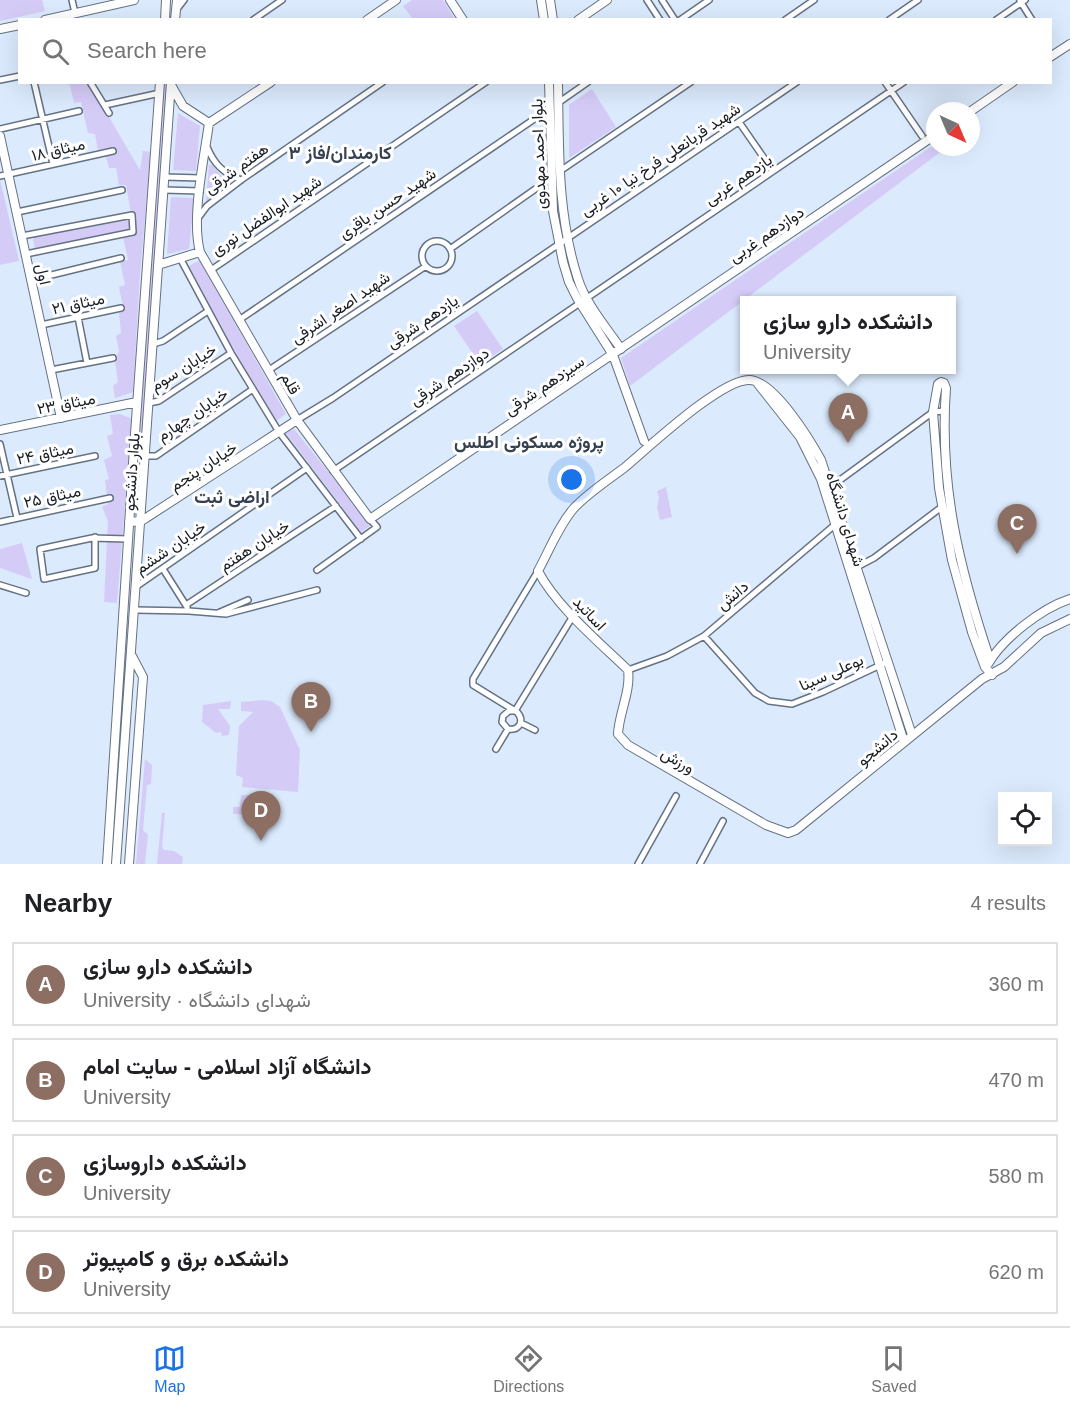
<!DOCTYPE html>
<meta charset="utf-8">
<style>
:root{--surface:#fff;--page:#f6f6f6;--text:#202124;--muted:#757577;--line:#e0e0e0;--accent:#1a73e8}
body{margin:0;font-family:Arial,Vazirmatn,sans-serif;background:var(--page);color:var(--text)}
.controls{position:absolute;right:18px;bottom:18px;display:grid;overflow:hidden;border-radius:0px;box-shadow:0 6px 24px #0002}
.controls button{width:54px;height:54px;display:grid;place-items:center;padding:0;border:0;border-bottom:2px solid var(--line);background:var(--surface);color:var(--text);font:30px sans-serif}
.compass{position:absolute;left:926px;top:102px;width:54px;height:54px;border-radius:50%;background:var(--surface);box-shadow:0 6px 24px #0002;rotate:136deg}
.you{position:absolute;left:572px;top:480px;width:21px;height:21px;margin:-15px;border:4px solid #fff;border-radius:50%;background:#1a73e8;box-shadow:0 0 0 9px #1a73e833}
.badge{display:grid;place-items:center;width:39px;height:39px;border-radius:50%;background:var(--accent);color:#fff;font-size:20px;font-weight:700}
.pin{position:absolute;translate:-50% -50px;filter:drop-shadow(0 2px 3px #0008)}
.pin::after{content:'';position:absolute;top:32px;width:21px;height:18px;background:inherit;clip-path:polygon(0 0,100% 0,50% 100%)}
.popup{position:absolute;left:740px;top:296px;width:216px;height:78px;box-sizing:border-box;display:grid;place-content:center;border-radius:0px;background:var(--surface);filter:drop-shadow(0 2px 4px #0005);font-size:20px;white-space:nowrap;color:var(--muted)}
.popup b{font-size:22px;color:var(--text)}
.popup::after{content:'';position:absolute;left:50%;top:100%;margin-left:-12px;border:12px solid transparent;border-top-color:var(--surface)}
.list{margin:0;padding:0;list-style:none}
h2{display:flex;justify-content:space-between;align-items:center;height:78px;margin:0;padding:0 24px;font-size:26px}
h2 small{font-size:20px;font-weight:400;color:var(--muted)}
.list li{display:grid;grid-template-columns:39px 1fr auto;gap:18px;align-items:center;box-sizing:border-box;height:84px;margin:0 12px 12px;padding:0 12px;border:2px solid var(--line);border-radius:0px}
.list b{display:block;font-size:22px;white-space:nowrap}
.list p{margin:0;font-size:20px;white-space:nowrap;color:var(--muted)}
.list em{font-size:20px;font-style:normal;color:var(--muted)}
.icon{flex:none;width:33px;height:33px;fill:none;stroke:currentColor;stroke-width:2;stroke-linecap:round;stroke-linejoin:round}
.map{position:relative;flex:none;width:1070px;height:864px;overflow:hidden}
.search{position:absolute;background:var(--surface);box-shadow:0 6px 24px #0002;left:18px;right:18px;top:18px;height:66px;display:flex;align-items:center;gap:15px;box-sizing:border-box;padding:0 21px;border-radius:0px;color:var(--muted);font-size:22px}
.sheet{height:462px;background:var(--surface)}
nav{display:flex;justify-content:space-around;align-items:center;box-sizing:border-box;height:84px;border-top:2px solid var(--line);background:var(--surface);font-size:16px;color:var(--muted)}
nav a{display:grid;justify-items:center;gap:3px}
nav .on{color:var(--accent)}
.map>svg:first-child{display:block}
.green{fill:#d5cbf7}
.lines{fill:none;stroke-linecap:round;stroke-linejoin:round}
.street-casing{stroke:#657283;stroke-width:8}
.secondary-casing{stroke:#657283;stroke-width:10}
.street{stroke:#fff;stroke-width:5}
.secondary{stroke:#fff;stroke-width:8}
.labels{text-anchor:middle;stroke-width:6;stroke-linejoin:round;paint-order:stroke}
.street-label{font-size:16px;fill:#171c23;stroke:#fff}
.neighbourhood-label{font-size:18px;font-weight:bold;fill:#354050;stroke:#fff}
</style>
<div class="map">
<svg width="1070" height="864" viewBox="0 0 1070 864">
<rect width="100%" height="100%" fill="#dbeafd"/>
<path class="green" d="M0 0H42L45 11 0 21Z
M412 0H443L455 19H413L403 6Z
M62 83H89L140 170 143 151 151 152 140 274 133 392 115 398 113 386 118 382 115 361 119 351 116 336 121 333 119 313 124 311 119 287 125 285 120 262 128 260 123 237 134 231 126 185H119L116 168H109L104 149 98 150 95 134 88 133 81 102 74 103 70 85Z
M164 83H167L137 515H134Z
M592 89 616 127 569 158V105Z
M178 113 200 126 196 171 173 170Z
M935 144V147H947L630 386 621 358Z
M209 165H212L223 178 231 182V185L208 202 206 201Z
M0 179 19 261 0 265Z
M171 197 194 198 189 249 167 254Z
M128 219 131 229 35 250 33 237Z
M200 260 286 414 276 421 257 392 189 266Z
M477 311 503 349 480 364 454 326Z
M120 414 132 419 117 603 104 602 108 521 102 507 108 504 105 480 109 479 104 460 112 456 107 436 113 434 110 415Z
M294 429 371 525 361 532 286 433Z
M666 487 672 517 660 520 657 507 659 497 657 491Z
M22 543 32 579 0 568V549Z
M263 700 271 701 280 707 300 750 298 792 242 787 243 778 236 775 239 726 253 712 241 711V702Z
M231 701 230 709H218L230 726 229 735 222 736 221 732 216 733 202 722 203 705Z
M145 759 152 765 151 784 147 785 143 830 148 835 145 864H136Z
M241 795C254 795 263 794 262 810H254L253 815 233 814V807H240Z
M162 813H165L162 847 164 850 174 851 183 857 182 864H157Z"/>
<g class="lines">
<g class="street-casing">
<path id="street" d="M72 0 75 13
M647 0 660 20
M662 0 675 20
M1020 1 1032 20
M177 9 184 0
M253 20 282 0
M680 20 709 0
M785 20 814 0
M889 20 918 0
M996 20 1025 0
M0 80 20 76
M34 82 53 164
M90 82 109 113
M885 82 922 136
M558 103 588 82
M105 105 160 93
M739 122 773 171
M0 129 79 111
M207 147C214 164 223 173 241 180
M560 171 691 82
M0 176 113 151
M164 177 201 178
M164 190 200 191
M17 212 122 190
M198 218 207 206 241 180 383 82
M22 236 132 215 133 232 26 254
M422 256a15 15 0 1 1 30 0a15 15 0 1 1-30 0Z
M450 249 551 178
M180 258 231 353 279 432 361 539
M211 270 486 82
M31 280 121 258
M587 298 904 82
M78 317 87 363
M239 320 549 109
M41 325 121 308
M153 344 163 341 208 311
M51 370 113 358
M269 370 426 266
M149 403 159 401 231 353
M297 420 333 398 797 82
M0 444 17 518
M145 456H156L253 389
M333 471 580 303
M0 476 95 456
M829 488 933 412 944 411
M0 522 110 498
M95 537V568L44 579 40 549 92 538 128 539
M855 568 874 558 943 506
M163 569 187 607
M317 570 377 527 370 519
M0 585 26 593
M137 586 307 468
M186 605 336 506
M135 610 189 611 226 614 317 590
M218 613 248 600
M704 636 755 693 769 701 792 704 823 692 887 662
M628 670 667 656 704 636 837 523
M515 711H509L503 716 502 722 508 729C519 731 525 721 517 712L473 685V679L538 571
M515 711 573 616
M521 723 535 730
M496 749 508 729
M638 864 676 796
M700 864 723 821"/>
</g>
<g class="secondary-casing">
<path id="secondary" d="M450 0 463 20
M541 0 544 20
M550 0 553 20
M45 20 134 0
M165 20 166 0
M175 20 177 0
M367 20 396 0
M578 20 607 0
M0 29 20 25
M1050 57 1070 44
M549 82 553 211 563 262 569 282 577 298 613 355 644 441
M558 82C559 148 557 215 578 279 586 304 606 327 621 349
M171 85 183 106 209 123
M971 111 1013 82
M209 123C204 160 191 217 200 252L297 420 370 519 935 135
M209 123 271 82
M0 136 61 418
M158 265 200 252
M758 384 800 437 821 479 904 742
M0 430 137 402
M129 522 141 521 146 518 297 420
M990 660C959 567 939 486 946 388L944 383 941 382 938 384 933 412 939 488 952 560 972 632 985 667 992 675
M988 664C1003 638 1042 608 1070 599
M912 735 821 460C810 440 775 382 750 380 722 378 648 448 624 468 608 480 588 493 574 508 559 525 549 551 538 571 556 606 600 643 628 670 631 691 619 713 618 734L628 745 766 825 788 833 796 830 982 679 1004 667 1041 633 1070 619
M107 864 134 448 160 82
M116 864 171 82
M129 864 143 677 132 656"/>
</g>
<use href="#street" class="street"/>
<use href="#secondary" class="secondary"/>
</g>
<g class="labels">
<g class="street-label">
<text transform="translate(58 149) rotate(-13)" y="6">میثاق ۱۸</text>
<text transform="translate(538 154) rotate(-92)" y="6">بلوار احمد مهدوی</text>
<text transform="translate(660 159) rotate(-34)" y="6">شهید قربانعلی فرخ نیا ۱۰ غربی</text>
<text transform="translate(236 168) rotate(-36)" y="6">هفتم شرقی</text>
<text transform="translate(738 179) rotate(-34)" y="6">یازدهم غربی</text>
<text transform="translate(387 203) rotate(-34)" y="6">شهید حسن باقری</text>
<text transform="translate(266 215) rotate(-34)" y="6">شهید ابوالفضل نوری</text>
<text transform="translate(766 234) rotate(-34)" y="6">دوازدهم غربی</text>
<text transform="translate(44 274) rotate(78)" y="6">اول</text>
<text transform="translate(78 303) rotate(-12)" y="6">میثاق ۲۱</text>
<text transform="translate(340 307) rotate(-34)" y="6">شهید اصغر اشرفی</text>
<text transform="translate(422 321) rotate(-34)" y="6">یازدهم شرقی</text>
<text transform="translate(183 367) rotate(-32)" y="6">خیابان سوم</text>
<text transform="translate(449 376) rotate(-34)" y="6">دوازدهم شرقی</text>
<text transform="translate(291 383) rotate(60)" y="6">قلم</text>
<text transform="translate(544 385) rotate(-34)" y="6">سیزدهم شرقی</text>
<text transform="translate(66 403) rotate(-11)" y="6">میثاق ۲۳</text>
<text transform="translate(192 414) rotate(-34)" y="6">خیابان چهارم</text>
<text transform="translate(45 453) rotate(-12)" y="6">میثاق ۲۴</text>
<text transform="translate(203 466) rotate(-33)" y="6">خیابان پنجم</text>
<text transform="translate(131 472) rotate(-86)" y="6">بلوار دانشجو</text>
<text transform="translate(52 496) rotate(-12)" y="6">میثاق ۲۵</text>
<text transform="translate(846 519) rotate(73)" y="6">شهدای دانشگاه</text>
<text transform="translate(254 545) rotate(-33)" y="6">خیابان هفتم</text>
<text transform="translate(170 547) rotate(-34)" y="6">خیابان ششم</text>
<text transform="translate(732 595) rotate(-40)" y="6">دانش</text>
<text transform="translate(590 613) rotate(47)" y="6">اساتید</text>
<text transform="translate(831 672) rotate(-24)" y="6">بوعلی سینا</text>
<text transform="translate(877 747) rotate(-40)" y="6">دانشجو</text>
<text transform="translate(678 760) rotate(30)" y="6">ورزش</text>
</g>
<g class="neighbourhood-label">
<text x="340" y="159">کارمندان/فاز ۳</text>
<text x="529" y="448">پروژه مسکونی اطلس</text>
<text x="232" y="503">اراضی ثبت</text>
</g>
</g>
</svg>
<div class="controls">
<button><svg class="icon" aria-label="locate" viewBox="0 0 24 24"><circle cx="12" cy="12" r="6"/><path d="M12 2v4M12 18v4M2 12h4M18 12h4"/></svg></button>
</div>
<svg class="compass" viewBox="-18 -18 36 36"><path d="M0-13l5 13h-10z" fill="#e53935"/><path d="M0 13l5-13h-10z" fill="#757577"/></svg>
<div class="you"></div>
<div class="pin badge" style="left:848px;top:443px;background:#8d6e63">A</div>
<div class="popup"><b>دانشکده دارو سازی</b>University</div>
<div class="pin badge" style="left:311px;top:732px;background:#8d6e63">B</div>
<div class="pin badge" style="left:1017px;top:554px;background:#8d6e63">C</div>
<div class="pin badge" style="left:261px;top:841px;background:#8d6e63">D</div>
<div class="search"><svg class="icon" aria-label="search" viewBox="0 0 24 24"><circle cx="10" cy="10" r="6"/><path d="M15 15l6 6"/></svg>Search here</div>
</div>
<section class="sheet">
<h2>Nearby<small>4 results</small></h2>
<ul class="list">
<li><span class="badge" style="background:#8d6e63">A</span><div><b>دانشکده دارو سازی</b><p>University · شهدای دانشگاه</p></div><em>360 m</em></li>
<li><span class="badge" style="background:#8d6e63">B</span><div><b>دانشگاه آزاد اسلامی - سایت امام</b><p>University</p></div><em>470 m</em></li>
<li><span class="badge" style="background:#8d6e63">C</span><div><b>دانشکده داروسازی</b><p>University</p></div><em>580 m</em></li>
<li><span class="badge" style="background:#8d6e63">D</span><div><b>دانشکده برق و کامپیوتر</b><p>University</p></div><em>620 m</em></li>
</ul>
</section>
<nav>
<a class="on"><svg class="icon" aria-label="map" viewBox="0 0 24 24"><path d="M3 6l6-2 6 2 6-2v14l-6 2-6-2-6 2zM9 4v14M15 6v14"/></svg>Map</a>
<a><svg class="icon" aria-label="directions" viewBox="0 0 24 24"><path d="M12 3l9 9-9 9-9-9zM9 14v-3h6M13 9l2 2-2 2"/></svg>Directions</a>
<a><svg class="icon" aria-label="saved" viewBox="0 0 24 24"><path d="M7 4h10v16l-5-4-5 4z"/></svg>Saved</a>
</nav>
